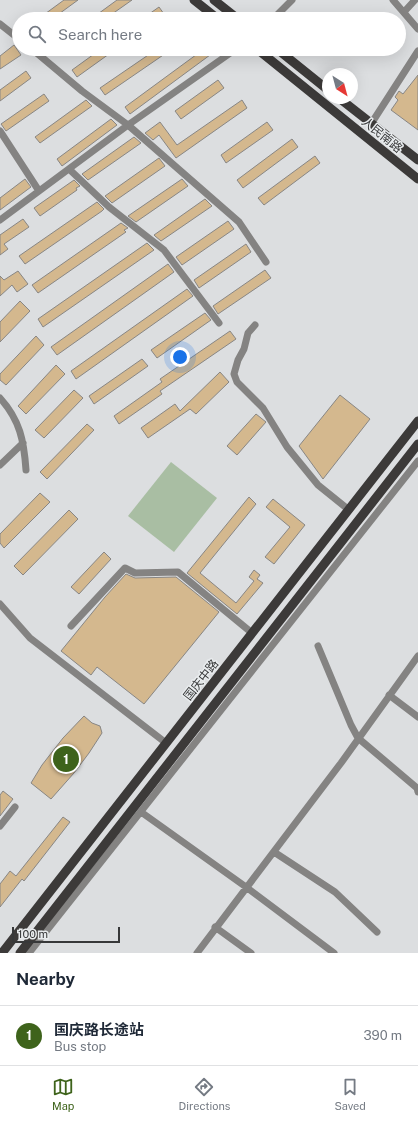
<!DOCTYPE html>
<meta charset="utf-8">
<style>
:root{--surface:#fff;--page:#f2f2f3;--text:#1f2937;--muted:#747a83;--line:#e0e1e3;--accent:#3e631b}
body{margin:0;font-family:"Public Sans","Noto Sans SC",sans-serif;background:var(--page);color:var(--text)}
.compass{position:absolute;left:322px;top:68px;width:36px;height:36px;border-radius:50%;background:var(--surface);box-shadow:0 4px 16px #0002;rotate:144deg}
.scale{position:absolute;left:12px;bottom:10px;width:108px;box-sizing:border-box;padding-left:4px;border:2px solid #373839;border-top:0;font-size:11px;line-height:14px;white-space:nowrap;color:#373839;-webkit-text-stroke:3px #e9ecee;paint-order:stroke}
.you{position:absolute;left:180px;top:357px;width:14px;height:14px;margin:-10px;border:3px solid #fff;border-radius:50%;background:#1a73e8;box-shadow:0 0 0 6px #1a73e833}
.badge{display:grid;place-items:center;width:26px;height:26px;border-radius:50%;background:var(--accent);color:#fff;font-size:13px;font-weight:700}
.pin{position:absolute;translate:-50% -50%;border:2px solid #fff;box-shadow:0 1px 4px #0006}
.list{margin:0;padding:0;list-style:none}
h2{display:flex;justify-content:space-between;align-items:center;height:52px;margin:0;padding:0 16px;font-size:17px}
h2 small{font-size:13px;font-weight:400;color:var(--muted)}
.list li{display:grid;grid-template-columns:26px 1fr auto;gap:12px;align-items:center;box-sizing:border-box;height:60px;padding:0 16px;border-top:1px solid var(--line)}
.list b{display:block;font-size:15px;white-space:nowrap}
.list p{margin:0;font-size:13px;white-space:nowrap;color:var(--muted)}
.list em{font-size:13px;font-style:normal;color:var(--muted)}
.icon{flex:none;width:22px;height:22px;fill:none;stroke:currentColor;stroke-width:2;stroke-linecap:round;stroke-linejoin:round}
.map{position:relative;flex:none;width:418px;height:953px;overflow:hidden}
.search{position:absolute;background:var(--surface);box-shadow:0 4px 16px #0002;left:12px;right:12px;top:12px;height:44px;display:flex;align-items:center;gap:10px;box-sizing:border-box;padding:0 14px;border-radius:22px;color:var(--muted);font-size:15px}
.sheet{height:112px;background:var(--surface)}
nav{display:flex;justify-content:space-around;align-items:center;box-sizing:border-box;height:56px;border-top:1px solid var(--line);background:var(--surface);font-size:11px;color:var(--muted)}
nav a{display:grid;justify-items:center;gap:2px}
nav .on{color:var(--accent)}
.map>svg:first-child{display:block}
.garden{fill:#a9bea3}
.building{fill:#d4b88e;stroke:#888684}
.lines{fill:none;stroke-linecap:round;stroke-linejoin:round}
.minor{stroke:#848382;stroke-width:7}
.major{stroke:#3c3a39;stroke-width:9}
.labels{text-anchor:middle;stroke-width:3;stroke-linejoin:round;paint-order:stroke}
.street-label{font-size:12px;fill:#373839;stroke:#e9ecee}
</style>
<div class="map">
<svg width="418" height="953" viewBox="0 0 418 953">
<rect width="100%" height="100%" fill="#dcdee0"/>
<path class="garden" d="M171 462 217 498 174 552 128 516Z"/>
<path class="building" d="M64 0H78L52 19H38Z
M117 0H132L105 19H91Z
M159 7 164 14 157 19H142Z
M14 45 21 55 0 69V56Z
M101 49H116L77 77 72 70Z
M157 49H172L105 95 100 88Z
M204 49H206L210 55 130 114 125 107Z
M26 71 31 78 0 101V90Z
M418 75V130L391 110 398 100 395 97 399 91 403 94Z
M218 80 224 88 181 119 175 111Z
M44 94 49 101 6 131 1 124Z
M86 100 92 106 40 143 35 137Z
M242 100 247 108 176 158 159 135 153 140 145 133 160 122 177 145Z
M111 119 117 125 62 166 57 159Z
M267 122 273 130 226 163 221 155Z
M134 137 141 143 88 180 82 174Z
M292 139 298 147 243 188 237 180Z
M315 156 320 163 264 205 258 198Z
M159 158 165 166 112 203 105 196Z
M25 179 31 187 0 210V198Z
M182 179 188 186 136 222 128 216Z
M74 180 80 186 76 188 77 190 40 216 34 208Z
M205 199 212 206 161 241 155 236 154 235Z
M97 202 104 209 102 211 25 264 19 256Z
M23 219 29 227 4 244 8 249 0 255V235Z
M228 221 234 229 182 265 176 257Z
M121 223 128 228 124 230 126 232 38 293 32 285Z
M147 243 154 250 43 327 38 319Z
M246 244 251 252 199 288 194 280Z
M168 264 174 272 57 355 51 347Z
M265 270 271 278 218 314 213 306Z
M18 271 28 284 17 292 12 285 0 296V276L4 280Z
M187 289 193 296 76 379 71 371Z
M20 301 30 311 0 342V322Z
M205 313 211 320 157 358 151 350Z
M230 331 236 339 160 391 162 394 119 424 114 416 162 382 160 379Z
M36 336 44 345 6 385 0 380V374Z
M142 359 148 366 94 404 89 396Z
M56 365 65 374 26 414 18 406Z
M220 372 229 382 196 414 190 409 148 438 141 428 175 404 180 411Z
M74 390 83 398 44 438 35 430Z
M340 395 370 419 323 479 299 446Z
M256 414 266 422 237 455 227 446Z
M87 424 94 430 47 479 40 472Z
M40 493 50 502 4 548 0 543V534Z
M249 497 256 504 200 573 236 603 254 581 249 577 254 570 260 575 257 579 263 583 237 614 187 573Z
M273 499 305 525 274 564 265 557 290 527 266 507Z
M69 510 78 519 23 575 14 566Z
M104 552 111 559 79 594 71 587Z
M126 574 135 578 176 577 219 612 144 704 97 667 91 675 61 651 105 597Z
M84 716 92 723 100 726 102 733 89 753 74 773 51 799 31 783 42 765 63 738Z
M3 791 13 799 0 816V795Z
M63 817 70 822 24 881 22 879 0 907V884L10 871 16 876Z"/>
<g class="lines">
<path class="minor" d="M393 0 418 29
M404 12 415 0
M273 19 292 0
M0 24 19 39
M32 49 82 91 128 125 239 222 266 262
M371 124 418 51
M0 131 39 191
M69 169 109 207 164 250 219 323
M0 220 128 125 236 49
M255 325 248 333 244 349 238 360 234 374 237 382 263 408 287 447 318 485 349 510
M0 398C20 420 24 441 26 470
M0 465 23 443
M0 604 30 638 166 743
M71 626 125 568 135 573 178 572 252 633
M318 646 351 725 358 738 417 788 418 792
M389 695 418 717
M141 812 246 887 334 953
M0 826 15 807
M274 852 335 892 377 932
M215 927 251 953
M29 953 418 461
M197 953 341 763 418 656"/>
<path class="major" d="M194 0 218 19
M214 0 238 19
M257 49 418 179
M277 49 328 90
M339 98 418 160
M2 953 418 421
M20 953 418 444"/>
</g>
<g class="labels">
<g class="street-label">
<text transform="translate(382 135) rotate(39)" y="4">人民南路</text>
<text transform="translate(201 680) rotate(-52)" y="4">国庆中路</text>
</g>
</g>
</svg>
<svg class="compass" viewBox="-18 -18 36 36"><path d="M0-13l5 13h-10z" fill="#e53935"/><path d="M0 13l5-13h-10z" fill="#747a83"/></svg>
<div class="scale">100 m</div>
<div class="you"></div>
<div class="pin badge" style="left:66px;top:759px">1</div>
<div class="search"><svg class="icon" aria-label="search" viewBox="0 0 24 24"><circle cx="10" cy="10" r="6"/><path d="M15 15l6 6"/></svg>Search here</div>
</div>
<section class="sheet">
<h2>Nearby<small></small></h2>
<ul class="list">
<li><span class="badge">1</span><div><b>国庆路长途站</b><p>Bus stop</p></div><em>390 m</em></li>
</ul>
</section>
<nav>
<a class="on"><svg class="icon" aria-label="map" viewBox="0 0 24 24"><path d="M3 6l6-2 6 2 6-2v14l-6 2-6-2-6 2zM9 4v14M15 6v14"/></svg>Map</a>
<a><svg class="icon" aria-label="directions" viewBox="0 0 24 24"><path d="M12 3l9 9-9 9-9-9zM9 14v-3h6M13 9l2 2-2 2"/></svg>Directions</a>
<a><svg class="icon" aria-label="saved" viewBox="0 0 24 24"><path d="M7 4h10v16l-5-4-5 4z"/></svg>Saved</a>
</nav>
